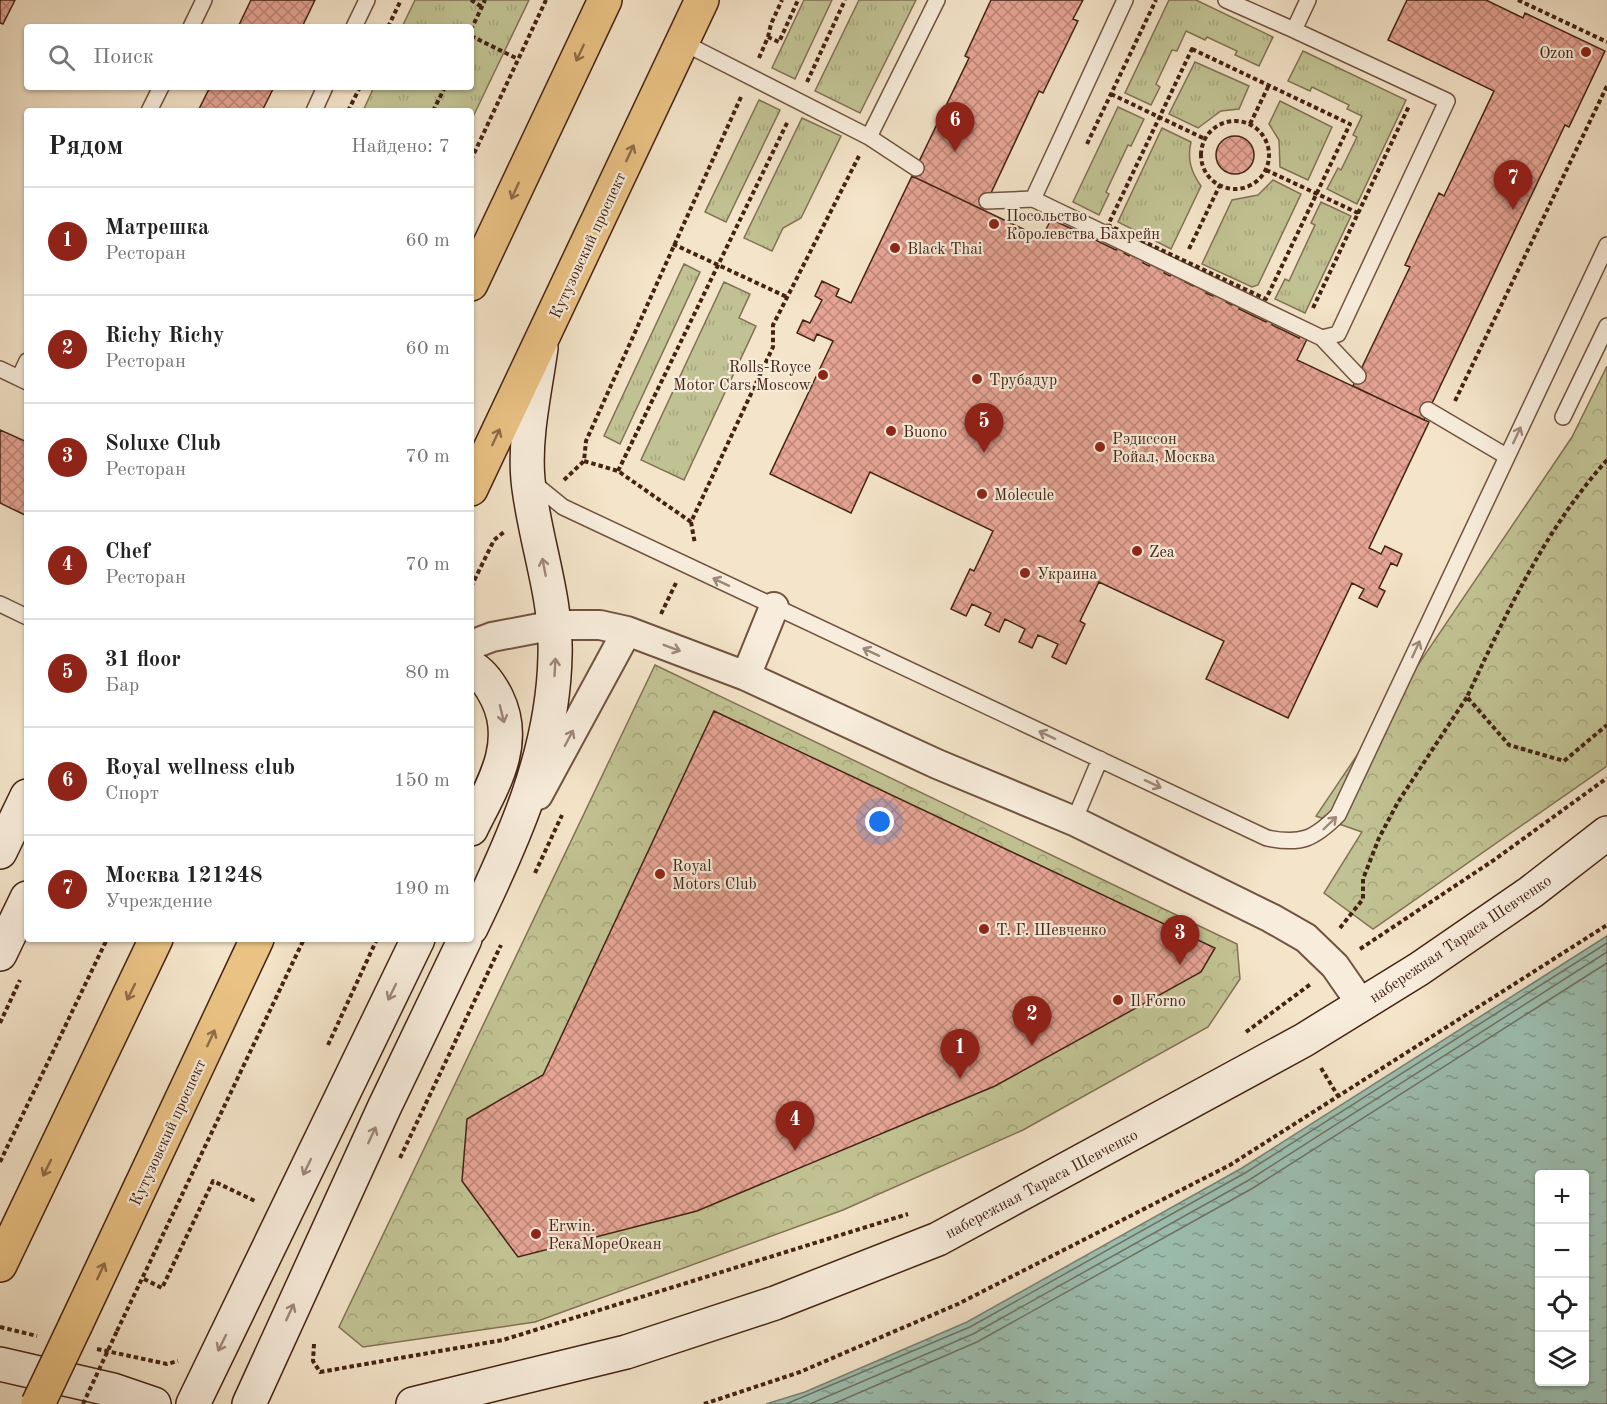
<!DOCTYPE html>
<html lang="ru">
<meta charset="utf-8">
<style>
:root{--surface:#fff;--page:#f6f6f6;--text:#222;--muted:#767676;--line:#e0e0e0;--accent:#8f2418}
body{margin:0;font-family:"Old Standard TT",serif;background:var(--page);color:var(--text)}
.controls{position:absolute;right:18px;bottom:18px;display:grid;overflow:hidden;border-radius:6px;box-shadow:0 2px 4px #0004}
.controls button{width:54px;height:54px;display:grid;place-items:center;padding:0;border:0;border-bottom:2px solid var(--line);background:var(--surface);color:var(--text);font:30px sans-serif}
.you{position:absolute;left:880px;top:822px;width:21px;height:21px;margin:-15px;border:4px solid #fff;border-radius:50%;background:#1a73e8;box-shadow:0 0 0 9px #1a73e833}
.badge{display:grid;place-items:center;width:39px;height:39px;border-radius:50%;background:var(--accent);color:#fff;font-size:20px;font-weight:700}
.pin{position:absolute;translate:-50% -50px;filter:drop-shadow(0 2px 3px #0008)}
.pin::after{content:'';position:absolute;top:32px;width:21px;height:18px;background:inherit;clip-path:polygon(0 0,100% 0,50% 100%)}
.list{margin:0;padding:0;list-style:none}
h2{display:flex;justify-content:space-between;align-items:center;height:78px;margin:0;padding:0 24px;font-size:26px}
h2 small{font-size:20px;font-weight:400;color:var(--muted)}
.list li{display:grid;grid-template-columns:39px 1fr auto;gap:18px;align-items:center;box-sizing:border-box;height:108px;padding:0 24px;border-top:2px solid var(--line)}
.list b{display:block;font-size:22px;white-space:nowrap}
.list p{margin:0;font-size:20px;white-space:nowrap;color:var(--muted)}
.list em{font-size:20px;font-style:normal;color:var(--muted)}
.icon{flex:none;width:33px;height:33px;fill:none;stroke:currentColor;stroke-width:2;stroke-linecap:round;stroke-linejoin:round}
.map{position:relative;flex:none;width:1607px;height:1404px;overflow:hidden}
.search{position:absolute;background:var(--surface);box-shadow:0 2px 4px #0004;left:24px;top:24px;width:450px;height:66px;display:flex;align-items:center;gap:15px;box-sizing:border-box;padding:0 21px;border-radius:6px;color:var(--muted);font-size:22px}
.panel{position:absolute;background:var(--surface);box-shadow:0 2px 4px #0004;left:24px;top:108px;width:450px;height:834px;border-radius:6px}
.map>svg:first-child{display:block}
.grass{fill:url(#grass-tufts);stroke:#827254;stroke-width:1.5}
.park{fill:url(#park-crowns);stroke:#827254;stroke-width:1.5}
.water{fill:url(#water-ripples);stroke:#798172;stroke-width:1.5;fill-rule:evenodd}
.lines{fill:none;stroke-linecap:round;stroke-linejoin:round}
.shore{stroke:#707162;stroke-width:1.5}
.building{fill:url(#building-cross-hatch);stroke:#442314;stroke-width:1.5}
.lane-casing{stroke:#705341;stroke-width:18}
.street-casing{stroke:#705341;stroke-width:32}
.secondary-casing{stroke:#442314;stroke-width:36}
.primary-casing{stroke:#442314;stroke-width:36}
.path{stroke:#442314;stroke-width:4;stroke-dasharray:4.5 3;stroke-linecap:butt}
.lane{stroke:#f8eddc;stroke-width:15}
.street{stroke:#f8eddc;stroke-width:28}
.secondary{stroke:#f8eddc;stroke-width:33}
.primary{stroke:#eac284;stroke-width:33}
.primary-bridge-casing{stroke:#442314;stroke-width:36;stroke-linecap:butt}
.path-bridge{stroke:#442314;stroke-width:4;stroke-dasharray:4.5 3;stroke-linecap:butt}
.primary-bridge{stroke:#eac284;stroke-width:33}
.oneway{stroke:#8f6b46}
.oneway2{stroke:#9e8878}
.poi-dot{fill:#8f2418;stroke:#f8eddc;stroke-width:2}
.labels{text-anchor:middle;stroke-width:4.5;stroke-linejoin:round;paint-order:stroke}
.poi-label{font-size:16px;fill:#442314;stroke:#f8eddc;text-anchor:start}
.street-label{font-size:16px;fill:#442314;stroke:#f8eddc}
</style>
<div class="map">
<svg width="1607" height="1404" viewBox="0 0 1607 1404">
<defs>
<pattern id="grass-tufts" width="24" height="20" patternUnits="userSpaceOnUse" patternTransform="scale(1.5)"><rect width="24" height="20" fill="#c1c293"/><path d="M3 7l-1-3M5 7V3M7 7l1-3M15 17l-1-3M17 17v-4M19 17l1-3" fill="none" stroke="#a7a67e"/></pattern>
<pattern id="park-crowns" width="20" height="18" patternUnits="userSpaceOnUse" patternTransform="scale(1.5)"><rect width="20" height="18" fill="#c1c293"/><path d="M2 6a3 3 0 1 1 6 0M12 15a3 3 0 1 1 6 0" fill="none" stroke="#a7a67e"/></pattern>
<pattern id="water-ripples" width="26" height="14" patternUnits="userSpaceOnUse" patternTransform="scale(1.5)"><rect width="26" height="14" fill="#9cbfb1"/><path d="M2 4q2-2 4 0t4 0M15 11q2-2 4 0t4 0" fill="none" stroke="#819b8f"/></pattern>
<pattern id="building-cross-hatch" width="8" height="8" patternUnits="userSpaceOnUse" patternTransform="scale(1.5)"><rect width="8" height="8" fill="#e6a494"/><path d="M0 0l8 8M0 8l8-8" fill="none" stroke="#bc8578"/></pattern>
</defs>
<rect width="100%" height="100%" fill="#f4e4c9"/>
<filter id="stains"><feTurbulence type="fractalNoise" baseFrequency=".00333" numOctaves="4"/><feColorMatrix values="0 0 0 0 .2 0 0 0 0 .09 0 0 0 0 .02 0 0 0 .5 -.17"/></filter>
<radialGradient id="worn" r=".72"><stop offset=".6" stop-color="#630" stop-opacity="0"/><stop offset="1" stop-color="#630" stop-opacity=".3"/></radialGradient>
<path class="grass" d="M415 0H529L471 121V111H363L374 87H471V27H402Z
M804 0H832L795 79 772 68Z
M859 0H916L860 113 815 91Z
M1169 0H1196L1273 37 1259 66 1235 55 1237 51 1207 37 1205 40 1186 31 1177 51 1172 50 1156 84 1160 87 1151 105 1125 93Z
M1303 51 1406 100 1357 204 1327 189 1338 168 1341 170 1357 137 1353 135 1362 116 1347 109 1349 105 1312 87 1310 91 1288 81Z
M1195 62 1249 86 1239 109 1221 111 1198 128 1169 114Z
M759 100 780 110 726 222 705 212Z
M1280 101 1332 127 1308 180 1280 167 1279 140 1269 124Z
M1118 107 1144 119 1131 146 1128 145 1106 192 1109 194 1099 215 1073 202Z
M802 118 841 136 801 218 783 228 772 251 744 238Z
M1162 128 1191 142C1187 159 1191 172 1201 186L1171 249 1118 222Z
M1273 180 1301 194 1258 285 1252 287 1202 264 1232 200 1258 195Z
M1321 202 1351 216 1305 313 1275 299 1285 279 1289 281 1315 225 1311 223Z
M684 264 700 272 620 444 604 436Z
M724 282 750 294 739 318 756 326 684 480 641 460Z"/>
<path class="park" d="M1607 366V766L1373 929 1324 893 1362 832 1316 816 1572 437Z
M655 665 1237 944 1240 979 1208 1027 1023 1130 843 1210 535 1322 363 1347 339 1327Z"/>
<path class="water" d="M1607 936V1404H766L805 1392 967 1322 1242 1168ZM1540 1174H1584V1382H1540Z"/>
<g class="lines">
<path class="shore" d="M786 1404 970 1327 1245 1173 1607 943
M810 1404 973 1334 1249 1180 1607 952
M833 1404 977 1342 1253 1188 1607 963"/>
</g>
<path class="building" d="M0 0H15L3 24 0 23Z
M251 0H315L302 27H238Z
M991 0H1083L1073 19 1078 21 1043 93 1039 91 983 210 912 176 969 58 965 56Z
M1407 0H1486L1523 18 1525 13 1605 51 1569 127 1565 125 1424 420 1353 386 1410 267 1405 265 1419 235 1439 193 1444 196 1494 91 1388 40Z
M210 87H274L262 111H198Z
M1216 155a19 19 0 1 1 38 0a19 19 0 1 1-38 0Z
M912 176 1042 238 1053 215 1058 218 1057 222 1083 234 1085 230 1093 234 1091 238 1116 250 1118 246 1126 250 1124 253 1129 256 1131 252 1145 259 1143 263 1149 266 1151 262 1166 269 1164 273 1170 276 1172 272 1187 279 1185 282 1193 286 1194 282 1208 289 1206 293 1213 296 1215 292 1228 298 1226 302 1232 305 1234 301 1241 305 1239 309 1266 322 1268 317 1274 320 1272 325 1299 338 1302 333 1308 337 1297 360 1429 422 1369 548 1381 554 1385 546 1402 554 1397 566 1391 563 1379 588 1385 591 1377 607 1359 598 1364 589 1352 583 1288 718 1206 679 1224 641 1099 582 1080 621 1085 624 1066 664 1052 657 1058 644 1038 635 1032 648 1019 642 1025 629 1005 619 999 632 985 625 991 613 972 604 966 616 951 609 970 569 974 571 993 531 870 472 851 513 770 474 833 341 817 334 814 341 797 333 803 320 810 323 822 300 815 296 822 281 839 289 836 296 851 303Z
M0 430 27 442V516L0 503Z
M714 711 1215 948 1201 972 995 1086 697 1211 518 1257 462 1181 467 1119 543 1075Z"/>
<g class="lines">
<g class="lane-casing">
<path id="lane" d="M1226 0 1294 30 1308 0
M191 27 204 0
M354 27 367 0
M682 42 869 137 916 168
M149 111 161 87
M314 111 325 87
M869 137 937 0
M1033 199 1322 338 1338 334 1447 101 1294 30
M987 201 1033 199 1125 0
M1322 338 1358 376
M0 369 27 382
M19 378 27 361
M1428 410 1506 456
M1563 417 1607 326
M531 481 563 507 1267 838C1301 845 1314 839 1338 815L1607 245
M0 604 27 617
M1074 821 1100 759"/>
</g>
<g class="street-casing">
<path id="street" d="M471 645 492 637 555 625H600L627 631 746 676 937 764 1074 821 1271 918 1306 938 1335 966 1362 1005
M746 676 774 607
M538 795 627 631"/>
</g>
<g class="secondary-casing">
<path id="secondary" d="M471 667C483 673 491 686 497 698 520 745 491 788 471 829
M0 852 27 796
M471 928C513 841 553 754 555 656 557 596 534 539 528 480 524 437 535 391 541 348
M0 954 27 898
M0 1364 113 1390 154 1404
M193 1404 418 939
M249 1404 384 1108 465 939
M413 1404 626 1352 775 1303 938 1239 1304 1040 1419 969 1531 892 1607 833"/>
</g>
<g class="primary-casing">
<path id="primary" d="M471 284 605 0
M471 489 702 0
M0 1265 156 939
M76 1324 257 939"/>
</g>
<path class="path" d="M471 0 482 7
M1518 0 1607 42
M388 27 401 0
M471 30 485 0
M471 36 518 59
M768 37 771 24 782 0
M1192 49 1350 124 1266 299 1108 225Z
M759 58 768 37 779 42 798 0
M807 82 845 0
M1111 94 1205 139
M741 97 586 441 584 461 618 471 691 522 773 347V325L859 156
M348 111 360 87
M433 111 445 87
M1201 155a34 34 0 1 1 68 0a34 34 0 1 1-68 0Z
M1250 124 1269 85
M1087 144 1156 0
M471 160 546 0
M1266 170 1358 213
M673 244 787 297
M1189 249 1220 185
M1313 308 1409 106
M1455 401 1607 86
M1607 460C1545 529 1506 614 1467 697L1509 745 1564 761 1607 725
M618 471 788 121
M564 480 584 461
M691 522 695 544
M471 587 494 540 504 532
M661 614 676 583
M535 873 562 815
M1340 928 1363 899V879L1379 838 1398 802 1467 697
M1360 949 1494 860 1607 778
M0 1023 20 980
M1246 1032 1312 983
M328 1045 377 939
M1321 1068 1338 1096
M400 1158 501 945
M0 1162 107 939
M144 1279 162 1288 213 1181 255 1201
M0 1327 37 1336
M117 1331 304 939
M314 1344 313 1361 320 1372 503 1340 908 1214
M97 1349 167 1364 178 1361
M704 1404 800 1372 958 1304 1230 1165 1607 925"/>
<use href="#lane" class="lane"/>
<use href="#street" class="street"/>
<use href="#secondary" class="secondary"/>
<use href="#primary" class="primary"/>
<g class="primary-bridge-casing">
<path id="primary-bridge" d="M38 1404 76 1324"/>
</g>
<path class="path-bridge" d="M83 1404 117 1331"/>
<use href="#primary-bridge" class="primary-bridge"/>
</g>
<defs><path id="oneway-shaft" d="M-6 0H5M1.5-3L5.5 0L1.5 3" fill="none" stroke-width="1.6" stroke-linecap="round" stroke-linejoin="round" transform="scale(1.5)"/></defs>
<g class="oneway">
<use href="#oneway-shaft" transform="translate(580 53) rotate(115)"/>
<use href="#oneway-shaft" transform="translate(630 153) rotate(-65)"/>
<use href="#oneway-shaft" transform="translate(515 191) rotate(115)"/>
<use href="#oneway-shaft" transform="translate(496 437) rotate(-65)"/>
<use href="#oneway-shaft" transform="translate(131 992) rotate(116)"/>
<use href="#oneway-shaft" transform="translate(211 1038) rotate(-65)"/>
<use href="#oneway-shaft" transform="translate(47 1168) rotate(116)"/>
<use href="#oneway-shaft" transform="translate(101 1271) rotate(-65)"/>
</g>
<g class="oneway2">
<use href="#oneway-shaft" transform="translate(1517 435) rotate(-65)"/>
<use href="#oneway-shaft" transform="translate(544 567) rotate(-101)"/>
<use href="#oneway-shaft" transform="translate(721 582) rotate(-155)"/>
<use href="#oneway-shaft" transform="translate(672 648) rotate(21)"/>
<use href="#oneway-shaft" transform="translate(1416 649) rotate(-65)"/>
<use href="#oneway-shaft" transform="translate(871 652) rotate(-155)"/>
<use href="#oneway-shaft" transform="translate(555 667) rotate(-87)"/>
<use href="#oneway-shaft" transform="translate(502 714) rotate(76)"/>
<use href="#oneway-shaft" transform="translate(1047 735) rotate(-155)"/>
<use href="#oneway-shaft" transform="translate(569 738) rotate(-62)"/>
<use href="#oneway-shaft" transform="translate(1153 784) rotate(25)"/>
<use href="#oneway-shaft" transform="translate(1330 823) rotate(-44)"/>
<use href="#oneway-shaft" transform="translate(392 992) rotate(116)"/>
<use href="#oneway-shaft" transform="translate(372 1135) rotate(-65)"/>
<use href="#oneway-shaft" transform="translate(307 1167) rotate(116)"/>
<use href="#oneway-shaft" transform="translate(290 1312) rotate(-65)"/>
<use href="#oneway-shaft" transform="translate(222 1343) rotate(116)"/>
</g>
<g class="poi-dot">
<circle cx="1586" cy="52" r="6"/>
<circle cx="994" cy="224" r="6"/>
<circle cx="895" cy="248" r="6"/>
<circle cx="823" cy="375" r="6"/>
<circle cx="977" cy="379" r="6"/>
<circle cx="891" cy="431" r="6"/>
<circle cx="1100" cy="447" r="6"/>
<circle cx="982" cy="494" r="6"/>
<circle cx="1137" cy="551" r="6"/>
<circle cx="1025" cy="573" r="6"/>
<circle cx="660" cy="874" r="6"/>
<circle cx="984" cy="929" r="6"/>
<circle cx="1118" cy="1000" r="6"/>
<circle cx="536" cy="1234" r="6"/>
</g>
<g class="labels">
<g class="poi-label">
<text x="1574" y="58" text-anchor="end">Ozon</text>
<text x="1006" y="221">Посольство<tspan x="1006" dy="18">Королевства Бахрейн</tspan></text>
<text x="907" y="254">Black Thai</text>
<text x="811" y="372" text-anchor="end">Rolls-Royce<tspan x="811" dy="18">Motor Cars Moscow</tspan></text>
<text x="989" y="385">Трубадур</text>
<text x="903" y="437">Buono</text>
<text x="1112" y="444">Рэдиссон<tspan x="1112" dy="18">Ройал, Москва</tspan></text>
<text x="994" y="500">Molecule</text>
<text x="1149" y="557">Zea</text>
<text x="1037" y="579">Украина</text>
<text x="672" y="871">Royal<tspan x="672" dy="18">Motors Club</tspan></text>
<text x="996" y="935">Т. Г. Шевченко</text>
<text x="1130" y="1006">Il Forno</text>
<text x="548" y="1231">Erwin.<tspan x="548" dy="18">РекаМореОкеан</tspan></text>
</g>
<g class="street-label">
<text transform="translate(587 245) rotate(-65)" y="6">Кутузовский проспект</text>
<text transform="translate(1460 938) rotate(-34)" y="6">набережная Тараса Шевченко</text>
<text transform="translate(167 1132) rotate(-65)" y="6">Кутузовский проспект</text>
<text transform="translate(1041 1183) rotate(-28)" y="6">набережная Тараса Шевченко</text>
</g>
</g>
<rect width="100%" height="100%" filter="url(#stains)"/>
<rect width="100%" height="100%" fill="url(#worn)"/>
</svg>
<div class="controls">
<button>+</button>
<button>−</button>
<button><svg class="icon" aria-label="locate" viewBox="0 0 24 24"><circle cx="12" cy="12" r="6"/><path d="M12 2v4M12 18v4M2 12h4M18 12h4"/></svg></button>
<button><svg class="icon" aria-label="layers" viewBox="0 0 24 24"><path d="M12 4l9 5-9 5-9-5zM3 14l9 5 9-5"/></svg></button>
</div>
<div class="you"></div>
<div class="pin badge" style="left:960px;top:1079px">1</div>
<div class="pin badge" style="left:1032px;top:1046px">2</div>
<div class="pin badge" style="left:1180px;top:965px">3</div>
<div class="pin badge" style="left:795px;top:1151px">4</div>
<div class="pin badge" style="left:984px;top:453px">5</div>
<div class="pin badge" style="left:955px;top:152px">6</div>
<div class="pin badge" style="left:1513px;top:210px">7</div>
<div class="search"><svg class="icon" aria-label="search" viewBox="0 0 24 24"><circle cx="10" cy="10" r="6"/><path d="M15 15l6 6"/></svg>Поиск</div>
<section class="panel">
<h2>Рядом<small>Найдено: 7</small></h2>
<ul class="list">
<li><span class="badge">1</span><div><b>Матрешка</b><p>Ресторан</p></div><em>60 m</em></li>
<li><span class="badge">2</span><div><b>Richy Richy</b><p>Ресторан</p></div><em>60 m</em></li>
<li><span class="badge">3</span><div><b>Soluxe Club</b><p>Ресторан</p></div><em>70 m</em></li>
<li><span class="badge">4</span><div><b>Chef</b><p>Ресторан</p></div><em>70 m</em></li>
<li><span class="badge">5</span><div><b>31 floor</b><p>Бар</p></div><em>80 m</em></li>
<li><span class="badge">6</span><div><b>Royal wellness club</b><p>Спорт</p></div><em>150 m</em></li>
<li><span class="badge">7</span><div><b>Москва 121248</b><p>Учреждение</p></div><em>190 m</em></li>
</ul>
</section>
</div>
